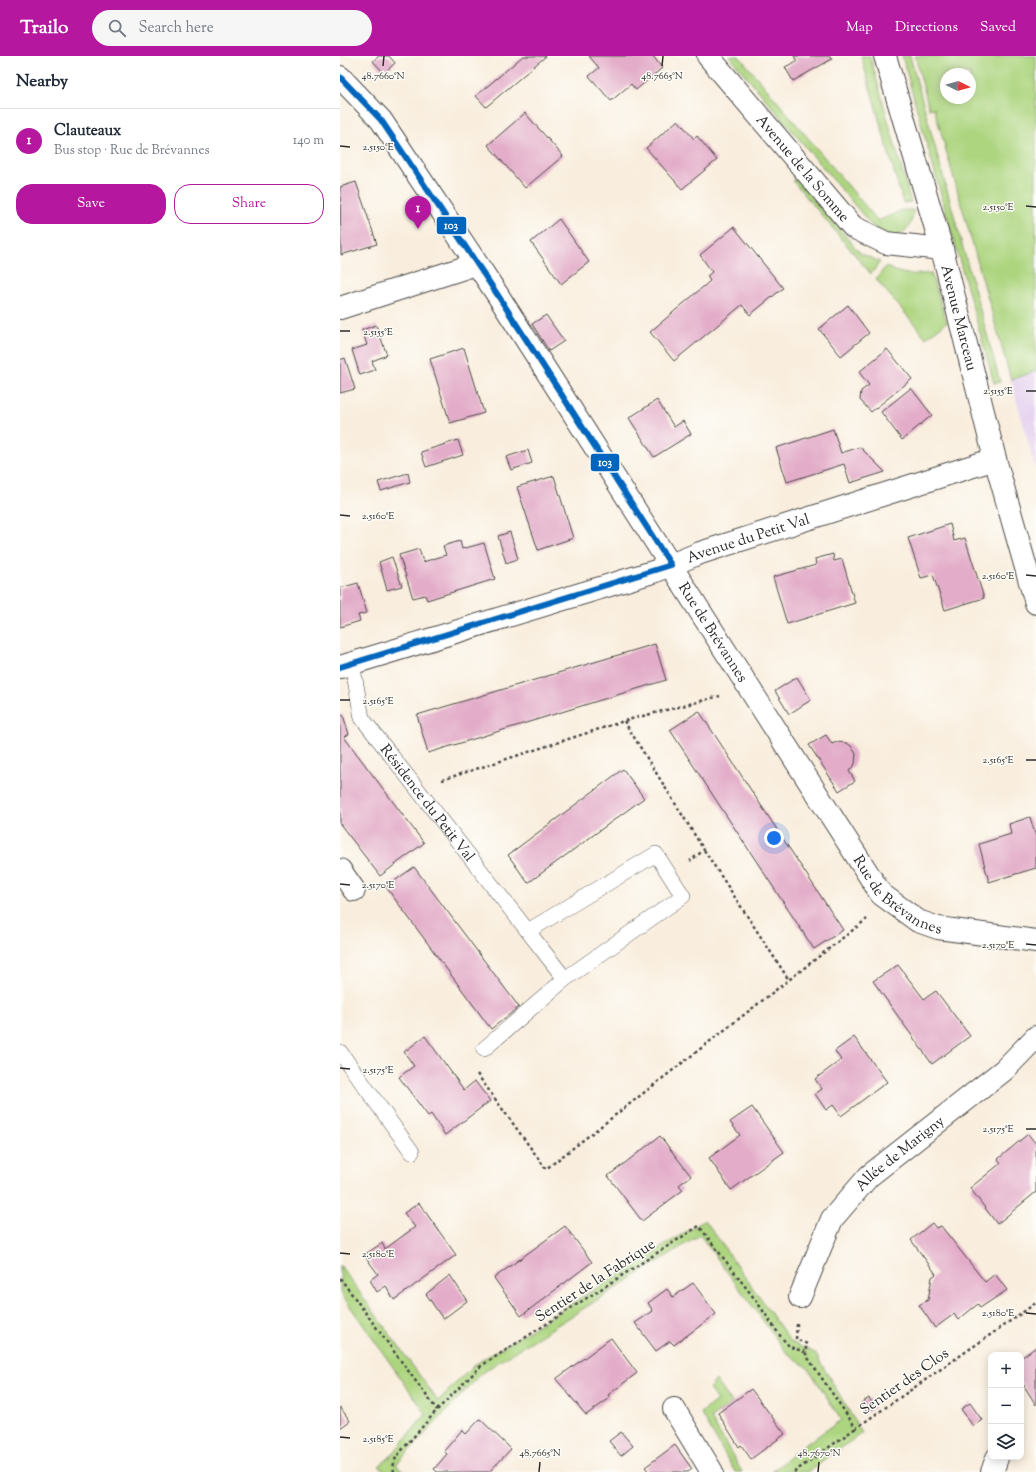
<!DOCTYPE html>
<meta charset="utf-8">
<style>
:root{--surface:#fff;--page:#f6f6f7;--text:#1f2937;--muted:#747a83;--line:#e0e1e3;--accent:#b5179e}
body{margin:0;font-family:"Sorts Mill Goudy",serif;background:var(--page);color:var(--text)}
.controls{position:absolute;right:12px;bottom:12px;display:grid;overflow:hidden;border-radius:8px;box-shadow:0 2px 10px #0003}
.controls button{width:36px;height:36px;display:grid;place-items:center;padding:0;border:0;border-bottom:1px solid var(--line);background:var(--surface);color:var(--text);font:20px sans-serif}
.compass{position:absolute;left:600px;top:12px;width:36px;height:36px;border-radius:50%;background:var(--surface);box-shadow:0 2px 10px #0003;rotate:95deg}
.you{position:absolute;left:434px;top:782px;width:14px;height:14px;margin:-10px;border:3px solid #fff;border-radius:50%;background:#1a73e8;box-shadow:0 0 0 6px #1a73e833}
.badge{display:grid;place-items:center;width:26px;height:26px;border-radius:50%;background:var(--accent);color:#fff;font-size:13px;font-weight:700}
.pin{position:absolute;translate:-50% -33px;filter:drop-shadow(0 1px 2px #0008)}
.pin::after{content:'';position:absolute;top:21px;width:14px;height:12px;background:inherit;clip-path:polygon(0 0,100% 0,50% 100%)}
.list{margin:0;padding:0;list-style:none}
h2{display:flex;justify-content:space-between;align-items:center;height:52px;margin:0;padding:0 16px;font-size:17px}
h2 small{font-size:13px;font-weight:400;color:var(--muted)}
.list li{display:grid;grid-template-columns:26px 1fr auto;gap:12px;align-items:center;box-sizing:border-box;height:64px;padding:0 16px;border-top:1px solid var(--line)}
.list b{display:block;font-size:15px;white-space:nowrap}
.list p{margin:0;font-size:13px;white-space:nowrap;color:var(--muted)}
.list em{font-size:13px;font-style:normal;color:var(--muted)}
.actions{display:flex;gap:8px;padding:12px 16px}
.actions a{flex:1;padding:9px 0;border:1px solid var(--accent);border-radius:16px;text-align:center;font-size:14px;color:var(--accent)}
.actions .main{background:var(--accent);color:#fff}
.icon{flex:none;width:22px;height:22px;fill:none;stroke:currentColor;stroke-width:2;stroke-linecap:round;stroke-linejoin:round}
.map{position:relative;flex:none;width:696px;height:1416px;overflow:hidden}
header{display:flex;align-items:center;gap:24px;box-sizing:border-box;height:56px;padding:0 20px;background:var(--accent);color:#fff}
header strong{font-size:19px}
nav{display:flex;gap:22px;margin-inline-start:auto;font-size:14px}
.search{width:280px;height:36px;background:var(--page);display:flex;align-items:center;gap:10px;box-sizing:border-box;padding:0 14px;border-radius:22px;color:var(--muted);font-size:15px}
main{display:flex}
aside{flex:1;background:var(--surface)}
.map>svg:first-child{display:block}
.built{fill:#e6d3f0}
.green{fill:#add580;stroke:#6c8056;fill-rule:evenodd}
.building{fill:#e3adc9}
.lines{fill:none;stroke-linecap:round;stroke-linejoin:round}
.lane-casing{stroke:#4a4846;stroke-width:16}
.street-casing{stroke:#4a4846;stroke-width:24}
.path{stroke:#4a4846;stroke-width:2.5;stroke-dasharray:3 3;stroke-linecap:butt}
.lane{stroke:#fff;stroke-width:15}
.street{stroke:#fff;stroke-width:22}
.bus-1-casing{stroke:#fdfcf7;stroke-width:9}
.bus-1{stroke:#0065bd;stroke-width:6}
.ticks{fill:none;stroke:#2b2b2b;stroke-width:1.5}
.labels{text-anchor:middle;stroke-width:3;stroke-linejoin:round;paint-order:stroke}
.street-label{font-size:15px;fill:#2b2b2b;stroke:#fdfcf7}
.ticks-label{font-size:10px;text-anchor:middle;fill:#2b2b2b;stroke:#fdfcf7;stroke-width:3;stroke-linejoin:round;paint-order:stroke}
.line-badge{stroke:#fdfcf7;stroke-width:1.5}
.badge-label{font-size:11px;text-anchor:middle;font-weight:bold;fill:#fff}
</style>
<header>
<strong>Trailo</strong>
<div class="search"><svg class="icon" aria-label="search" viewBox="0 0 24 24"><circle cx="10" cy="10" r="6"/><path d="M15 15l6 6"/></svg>Search here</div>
<nav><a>Map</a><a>Directions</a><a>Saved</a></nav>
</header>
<main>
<aside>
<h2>Nearby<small></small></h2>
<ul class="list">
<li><span class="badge">1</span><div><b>Clauteaux</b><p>Bus stop · Rue de Brévannes</p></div><em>140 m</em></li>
</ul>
<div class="actions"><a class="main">Save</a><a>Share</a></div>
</aside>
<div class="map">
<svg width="696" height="1416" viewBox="0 0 696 1416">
<rect width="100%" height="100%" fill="#fdfcf7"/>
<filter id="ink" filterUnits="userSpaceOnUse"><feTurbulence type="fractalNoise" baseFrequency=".025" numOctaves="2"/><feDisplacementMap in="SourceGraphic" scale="8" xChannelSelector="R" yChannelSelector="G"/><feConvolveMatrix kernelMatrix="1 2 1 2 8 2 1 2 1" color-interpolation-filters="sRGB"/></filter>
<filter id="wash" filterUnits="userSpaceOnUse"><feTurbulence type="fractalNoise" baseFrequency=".012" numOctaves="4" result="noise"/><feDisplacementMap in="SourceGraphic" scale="16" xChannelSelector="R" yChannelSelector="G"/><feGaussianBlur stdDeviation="0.9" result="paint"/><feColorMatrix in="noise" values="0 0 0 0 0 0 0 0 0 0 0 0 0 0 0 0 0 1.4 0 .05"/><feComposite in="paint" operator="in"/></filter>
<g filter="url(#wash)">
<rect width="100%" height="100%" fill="#f9eede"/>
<path class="built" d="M696 315V415L671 324Z"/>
<path class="green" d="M389 0H399L538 165 562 154H573C573 168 568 175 555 181L533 171Z
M521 0H530L571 146 563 147Z
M562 0H570L660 326 654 327Z
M575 0H696V315L671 324 594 52 589 53ZM606 18H630V42H606Z
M456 122 520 197 540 206 531 218 453 125Z
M546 210C561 220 574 219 591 217L607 266 586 282 536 223Z
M365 1164 451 1286 475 1297 522 1377 468 1416H432L456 1395 501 1364 469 1313 446 1296 360 1179 143 1316 56 1409 65 1415 47 1416 39 1410 50 1401 86 1358 0 1236V1209L98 1345 134 1309Z
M376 1324 392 1347 371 1362 402 1416H395L361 1357 377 1344 369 1333Z"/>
<g id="blocks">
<path class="building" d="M39 0H49L55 7 44 17 33 5Z
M183 0H206L146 51 136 40Z
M249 0H313L322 12 296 34 291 28 271 45 249 20 259 12Z
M454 0H490L492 3 453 25 445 11 457 5Z
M185 57 223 100 185 132 148 89Z
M338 64 354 83 357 80 377 104 342 133 306 92Z
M16 126 37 188 1 199 0 131Z
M219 163 249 206 221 228 191 186Z
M394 171 443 232 410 259 402 249 334 305 310 276 370 225 367 220 372 216 360 199Z
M508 249 529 277 501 300 479 273Z
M206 259 224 285 209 295 192 268Z
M36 269 47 299 32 305 35 314 20 319 12 294 27 289 22 274Z
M124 292 144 357 110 367 90 303Z
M547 293 572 323 531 356 520 344 521 335 529 329 519 316Z
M5 302 15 333 0 337V304Z
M571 332 592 359 562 384 541 356Z
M317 344 334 371 343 365 351 378 314 401 289 362Z
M493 373 501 397 520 391 545 416 510 427 504 408 447 426 436 392Z
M118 384 123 399 86 411 81 396Z
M188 394 192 407 171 414 166 401Z
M68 417 70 426 41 435 38 426Z
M214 420 233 482 198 494 177 431Z
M610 468 614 485 625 482 644 542 605 554 593 519 581 522 568 482Z
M170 476 178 503 166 507 158 480Z
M120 485 122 493 144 487 155 523 87 544 85 539 73 542 59 499 79 493 83 506 106 499 103 490Z
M493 498 494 505 502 503 515 547 447 568 433 521 476 509 475 503Z
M52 501 62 530 47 534 39 506Z
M18 527 27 557 18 559 20 565 0 571V532Z
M315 588 326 624 88 697 77 659Z
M457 621 471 644 449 658 435 635Z
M359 655 503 874 474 893 330 674Z
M0 659H3L9 678 4 681 84 787 40 820 0 768Z
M486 679 492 688 497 686 507 687 511 690 516 698 515 708 509 715 515 725 499 735 469 689Z
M283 713 304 742 188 827 168 799Z
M690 761 696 781V812L649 826 639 788 671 778 669 768Z
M74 811 179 951 151 973 46 831Z
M558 909 584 943 596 935 630 980 592 1008 533 925Z
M85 980 124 1034 135 1025 150 1045 105 1079 91 1058 88 1060 59 1021 74 1010 64 996Z
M514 981 547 1026 501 1060 493 1049 486 1054 475 1038 482 1033 475 1023 501 1004 495 995Z
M412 1051 444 1096 391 1134 369 1102 400 1079 390 1066Z
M688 1078 696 1088V1136L657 1168 630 1132 661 1107 658 1103Z
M320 1080 351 1120 339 1129 343 1134 302 1165 268 1120Z
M79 1147 116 1199 54 1244 46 1230 37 1236 30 1224 38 1218 24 1199 42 1187 45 1193 75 1171 64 1157Z
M592 1167 596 1172 601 1170 645 1226 655 1218 667 1234 640 1252 638 1248 618 1264 614 1258 595 1272 579 1249 588 1244 592 1221 596 1218 571 1184Z
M225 1170 252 1206 181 1260 154 1222Z
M110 1219 127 1245 103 1263 86 1238Z
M353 1227 376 1258 334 1289 330 1285 316 1295 295 1267 313 1255 308 1247 327 1233 333 1241Z
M271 1282 297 1317 268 1339 270 1342 246 1359 216 1323Z
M696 1291V1349L681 1325V1302Z
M411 1333 445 1378 411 1403 401 1389 399 1391 378 1357Z
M529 1342 535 1351 527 1356 521 1347Z
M630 1347 642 1364 633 1370 621 1353Z
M0 1351 10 1365 0 1372Z
M140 1363 171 1393 149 1416H97L94 1413 107 1398 104 1395 122 1374 126 1378Z
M281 1376 293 1390 281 1400 269 1385Z
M335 1389 352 1413 348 1416H309L305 1411Z"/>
</g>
</g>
<g filter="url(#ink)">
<use href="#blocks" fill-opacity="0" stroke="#4a4846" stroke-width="1"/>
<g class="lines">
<g class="lane-casing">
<g id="lane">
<path id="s1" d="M12 607 22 662 225 923"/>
<path d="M144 993 225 923 343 840 316 798 188 875"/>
<path d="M0 996 72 1096"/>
</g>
</g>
<g class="street-casing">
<g id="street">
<path id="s2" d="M368 0 513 171 546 187 602 193"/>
<path id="s3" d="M545 0 602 193 655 403 696 547"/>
<path id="s4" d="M0 21 41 64 157 238 541 838 578 865 598 872 696 885"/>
<path d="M0 252 136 208"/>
<path id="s5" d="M0 611 316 515 360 497 655 403"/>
<path d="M0 814 14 834"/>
<path id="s6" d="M460 1241 492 1163 529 1120 664 1014 696 981"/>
<path d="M334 1353 372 1416"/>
<path d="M652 1416 657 1402"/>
</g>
</g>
<path class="path" d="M284 665 364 794 350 805
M102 724 284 665 380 640
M364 794 449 924
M137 1018 206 1113 527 863
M0 1222 97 1354
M457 1268 456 1283 467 1288 465 1296 468 1302 516 1372 696 1247
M54 1416 53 1411 56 1401 97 1354 141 1310 359 1170 417 1246 441 1281 450 1291 465 1296
M454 1416 516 1372"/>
<use href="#lane" class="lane"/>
<use href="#street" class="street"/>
<g class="bus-1-casing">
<path id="bus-1" d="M0 21 41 64 157 238 331 509 0 611"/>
</g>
<use href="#bus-1" class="bus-1"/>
</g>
</g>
<path class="ticks" d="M43 10 44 0M322 10 323 0M0 90 10 91M686 150 696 151M0 275H10M686 335H696M0 459 10 460M686 519 696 520M0 644H10M686 704H696M0 828 10 829M686 888 696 889M0 1012 10 1013M686 1073H696M0 1197 10 1198M686 1257 696 1258M0 1381 10 1382M199 1416 200 1406M478 1416 479 1406"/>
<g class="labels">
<g class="street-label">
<text dy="5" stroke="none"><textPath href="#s2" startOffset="147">Avenue de la Somme</textPath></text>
<text dy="5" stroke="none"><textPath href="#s3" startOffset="272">Avenue Marceau</textPath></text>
<text dy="5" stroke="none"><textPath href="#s5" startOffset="428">Avenue du Petit Val</textPath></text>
<text dy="5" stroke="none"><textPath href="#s4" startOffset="670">Rue de Brévannes</textPath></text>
<text dy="5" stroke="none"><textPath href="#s1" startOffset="163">Résidence du Petit Val</textPath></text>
<text dy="5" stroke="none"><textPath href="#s4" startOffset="994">Rue de Brévannes</textPath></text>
<text dy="5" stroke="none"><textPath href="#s6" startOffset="179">Allée de Marigny</textPath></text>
<text transform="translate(255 1224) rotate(-33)" y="5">Sentier de la Fabrique</text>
<text transform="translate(564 1325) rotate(-35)" y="5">Sentier des Clos</text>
</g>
</g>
<g class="ticks-label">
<text x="43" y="23">48.7660°N</text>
<text x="322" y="23">48.7665°N</text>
<text x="38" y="94">2.5150°E</text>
<text x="658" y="154">2.5150°E</text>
<text x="38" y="279">2.5155°E</text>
<text x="658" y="338">2.5155°E</text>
<text x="38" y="463">2.5160°E</text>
<text x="658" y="523">2.5160°E</text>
<text x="38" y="648">2.5165°E</text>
<text x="658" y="707">2.5165°E</text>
<text x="38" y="832">2.5170°E</text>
<text x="658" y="892">2.5170°E</text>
<text x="38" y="1017">2.5175°E</text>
<text x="658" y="1076">2.5175°E</text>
<text x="38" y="1201">2.5180°E</text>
<text x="658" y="1260">2.5180°E</text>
<text x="38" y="1386">2.5185°E</text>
<text x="200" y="1400">48.7665°N</text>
<text x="479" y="1400">48.7670°N</text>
</g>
<g class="line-badge">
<rect x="96" y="160" width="31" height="19" rx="4" fill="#0065bd"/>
<rect x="250" y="397" width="30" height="19" rx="4" fill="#0065bd"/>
</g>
<g class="badge-label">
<text x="111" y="173">103</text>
<text x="265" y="410">103</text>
</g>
</svg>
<div class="controls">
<button>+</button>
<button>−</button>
<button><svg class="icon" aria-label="layers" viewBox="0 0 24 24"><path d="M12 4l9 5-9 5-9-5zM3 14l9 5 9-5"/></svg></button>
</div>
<svg class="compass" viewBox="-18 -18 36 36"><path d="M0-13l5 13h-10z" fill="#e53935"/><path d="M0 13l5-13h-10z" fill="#747a83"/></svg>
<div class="you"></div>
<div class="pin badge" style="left:78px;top:173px">1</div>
</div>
</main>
